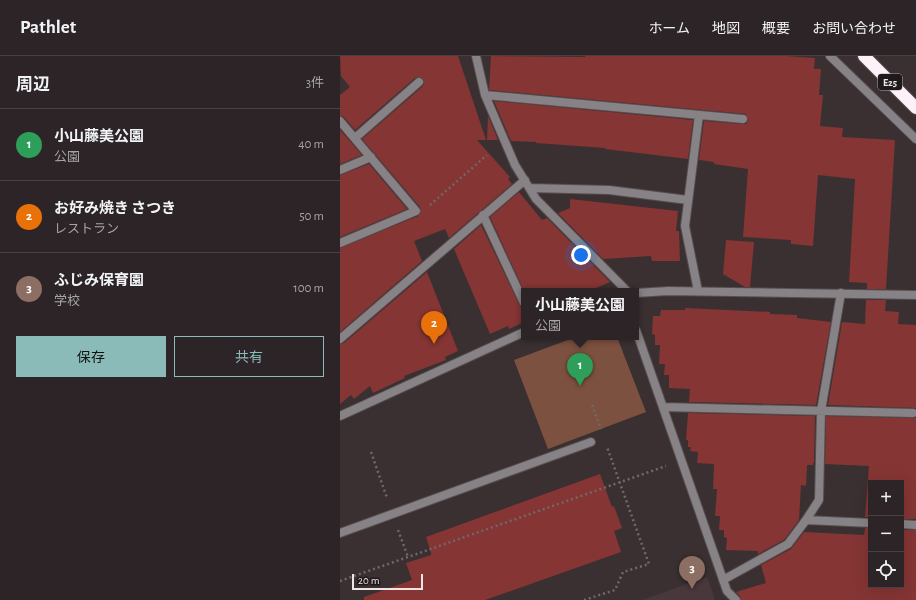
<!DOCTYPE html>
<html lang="ja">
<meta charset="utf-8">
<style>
:root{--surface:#2c2426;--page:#383032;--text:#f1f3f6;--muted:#a6a4a7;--line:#484143;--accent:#8bbbb9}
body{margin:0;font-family:"Alegreya Sans","Noto Sans JP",sans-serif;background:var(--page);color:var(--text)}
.controls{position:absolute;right:12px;bottom:12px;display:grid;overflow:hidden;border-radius:0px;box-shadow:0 4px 16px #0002}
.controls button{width:36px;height:36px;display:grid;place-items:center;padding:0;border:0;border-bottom:1px solid var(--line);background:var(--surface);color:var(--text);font:20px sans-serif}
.scale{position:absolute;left:12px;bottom:10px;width:71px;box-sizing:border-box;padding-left:4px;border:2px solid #ece6e7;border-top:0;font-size:11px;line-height:14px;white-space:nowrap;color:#ece6e7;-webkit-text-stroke:3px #1e191a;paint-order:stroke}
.you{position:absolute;left:241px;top:199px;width:14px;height:14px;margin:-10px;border:3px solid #fff;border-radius:50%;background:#1a73e8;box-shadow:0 0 0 6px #1a73e833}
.badge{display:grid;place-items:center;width:26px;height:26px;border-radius:50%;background:var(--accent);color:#fff;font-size:13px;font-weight:700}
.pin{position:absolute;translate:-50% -33px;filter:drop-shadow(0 1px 2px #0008)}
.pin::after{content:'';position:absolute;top:21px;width:14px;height:12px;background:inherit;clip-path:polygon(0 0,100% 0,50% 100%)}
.popup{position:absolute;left:181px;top:232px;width:118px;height:52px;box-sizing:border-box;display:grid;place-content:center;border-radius:0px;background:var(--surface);filter:drop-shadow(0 1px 3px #0005);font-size:13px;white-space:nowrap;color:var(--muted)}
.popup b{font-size:15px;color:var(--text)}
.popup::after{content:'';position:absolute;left:50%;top:100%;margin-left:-8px;border:8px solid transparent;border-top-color:var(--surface)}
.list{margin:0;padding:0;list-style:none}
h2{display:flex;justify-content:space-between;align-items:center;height:52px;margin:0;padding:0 16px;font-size:17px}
h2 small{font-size:13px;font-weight:400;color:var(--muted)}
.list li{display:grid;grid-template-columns:26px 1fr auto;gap:12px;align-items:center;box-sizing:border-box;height:72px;padding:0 16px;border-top:1px solid var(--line)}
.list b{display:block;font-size:15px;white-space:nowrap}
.list p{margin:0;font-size:13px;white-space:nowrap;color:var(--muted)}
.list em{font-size:13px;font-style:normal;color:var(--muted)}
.actions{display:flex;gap:8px;padding:12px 16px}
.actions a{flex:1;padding:9px 0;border:1px solid var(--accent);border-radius:0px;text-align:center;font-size:14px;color:var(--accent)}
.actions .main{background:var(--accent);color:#111}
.icon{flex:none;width:22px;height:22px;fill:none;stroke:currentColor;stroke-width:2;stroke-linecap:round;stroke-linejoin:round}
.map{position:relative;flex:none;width:576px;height:544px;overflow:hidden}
header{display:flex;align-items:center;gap:24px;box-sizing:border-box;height:56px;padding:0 20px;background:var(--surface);border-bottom:1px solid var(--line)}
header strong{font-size:19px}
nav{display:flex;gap:22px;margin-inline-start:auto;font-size:14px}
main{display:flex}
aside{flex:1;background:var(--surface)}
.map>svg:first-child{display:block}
.built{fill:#48383b}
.green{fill:#7d513f}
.building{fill:#843534}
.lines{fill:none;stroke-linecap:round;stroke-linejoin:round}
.service-casing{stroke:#564d4f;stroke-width:10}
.minor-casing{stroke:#564d4f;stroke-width:10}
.tertiary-casing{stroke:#564d4f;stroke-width:10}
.motorway-casing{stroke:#564d4f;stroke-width:14}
.path{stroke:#706869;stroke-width:2.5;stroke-dasharray:2 3;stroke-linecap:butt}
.service{stroke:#878285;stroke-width:8}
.minor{stroke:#878285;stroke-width:8}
.tertiary{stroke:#878285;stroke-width:8}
.motorway{stroke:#fdf1f7;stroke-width:12}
.labels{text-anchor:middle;stroke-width:3;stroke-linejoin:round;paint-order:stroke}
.shield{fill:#1e191a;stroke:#aea8aa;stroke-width:1}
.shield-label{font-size:10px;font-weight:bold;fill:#ece6e7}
</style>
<header>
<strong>Pathlet</strong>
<nav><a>ホーム</a><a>地図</a><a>概要</a><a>お問い合わせ</a></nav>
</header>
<main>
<aside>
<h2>周辺<small>3件</small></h2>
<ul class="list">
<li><span class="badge" style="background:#2e9e5b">1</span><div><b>小山藤美公園</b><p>公園</p></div><em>40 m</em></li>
<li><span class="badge" style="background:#e8710a">2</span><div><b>お好み焼き さつき</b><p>レストラン</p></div><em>50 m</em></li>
<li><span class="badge" style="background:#8d6e63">3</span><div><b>ふじみ保育園</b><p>学校</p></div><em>100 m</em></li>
</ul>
<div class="actions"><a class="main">保存</a><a>共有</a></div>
</aside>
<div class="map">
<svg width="576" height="544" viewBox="0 0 576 544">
<rect width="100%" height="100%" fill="#3a3032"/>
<path class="built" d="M367 521 375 544H302Z"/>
<path class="green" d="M236 281H277L306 356 208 393 174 304Z"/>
<path class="building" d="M0 0H118L146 84H137L170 121 168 123 172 128 109 182 105 173 74 185 82 205 0 276V192L78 160 81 156 80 151 22 83 83 30 84 25 81 21 75 22 15 74 4 61 0 60V39L10 31 1 20Z
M151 0 245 1V0H445L475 2 474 13H481L479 39H483L480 70 503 72 502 81 555 84 546 233H527V227L509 226 515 123 478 119 473 190 451 188V184L403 181 408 113 374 108V106L359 104 364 65 403 68H406L408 64 406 58 149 34Z
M154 45 353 64 348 103 265 93V92L196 87V86L171 85Z
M148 60 158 84H147Z
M0 74 22 99 0 108Z
M29 108 67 153 0 181V119Z
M179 136 202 164 207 162 270 226 249 235H184L150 161Z
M230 143 338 155 336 175H339L340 205H312L311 200 263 203 218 157 230 152Z
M141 169 184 258V266L169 273 168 270 150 278 114 193Z
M386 184 414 186 410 231H405L383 218Z
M87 216 118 295 105 301 106 304 64 320 65 322 33 337 30 330 14 343 11 339 0 348V288L4 287Z
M526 244H546L545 255 559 256 558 268 576 269V352L488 349 502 266 525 268Z
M345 252 430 256V258L457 259V262L491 266 476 349 349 346 350 333 329 332V319H324L325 308H319L320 289H315V279L312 278 313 260H320L321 254H345Z
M348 357 475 360 474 407H473V409H467L466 430 461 429 459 464 444 484 418 498V495L386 494 387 482 384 481V474H379L380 460H375L377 433H373L374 408 357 407 358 396 350 395 351 391H348V384H346Z
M486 360 576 362V463H561V427H531V461H525L529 410 485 408Z
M260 418 272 451 274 450 282 472 274 475 281 496 145 544H24V541L72 524 66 507 91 499V497L86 481Z
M525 472H531V529H561V474H576V544H401L400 540 396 536 426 527 421 509 451 493 464 476 524 479Z"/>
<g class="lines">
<g class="service-casing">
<path id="service" d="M0 114 31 101
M0 477 251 386"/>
</g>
<g class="minor-casing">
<path id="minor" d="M136 0 145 39 175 109 196 143 287 235
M490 0 576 83
M145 39 403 63
M0 65 76 155 0 187
M15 82 79 26
M190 132 269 134 348 144
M143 159 184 247
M358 235 345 170 359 59
M296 274 387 535 396 544
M0 283 185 124
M323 351 573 357
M466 464 531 467
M561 468 576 469
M383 524 448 488 466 464 479 444 481 355 501 237"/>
</g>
<g class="tertiary-casing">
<path id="tertiary" d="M296 237 328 235 576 239
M0 360 184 276"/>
</g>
<g class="motorway-casing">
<path id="motorway" d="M524 0 576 52"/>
</g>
<path class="path" d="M90 149 147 99
M252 349 261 373
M31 396 47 442
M58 474 68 501
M0 525 326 410
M244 544 275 534 283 516 309 508 267 391"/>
<use href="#service" class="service"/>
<use href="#minor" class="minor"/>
<use href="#tertiary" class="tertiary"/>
<use href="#motorway" class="motorway"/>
</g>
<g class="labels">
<rect class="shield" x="538" y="18" width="24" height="16" rx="3"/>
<g class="shield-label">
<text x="550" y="30">E25</text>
</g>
</g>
</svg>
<div class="controls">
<button>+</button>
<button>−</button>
<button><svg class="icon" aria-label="locate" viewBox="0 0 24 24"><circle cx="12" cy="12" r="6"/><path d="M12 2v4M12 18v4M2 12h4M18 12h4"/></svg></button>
</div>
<div class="scale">20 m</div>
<div class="you"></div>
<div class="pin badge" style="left:240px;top:330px;background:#2e9e5b">1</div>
<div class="popup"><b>小山藤美公園</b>公園</div>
<div class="pin badge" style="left:94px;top:288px;background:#e8710a">2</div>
<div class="pin badge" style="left:352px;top:533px;background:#8d6e63">3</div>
</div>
</main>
